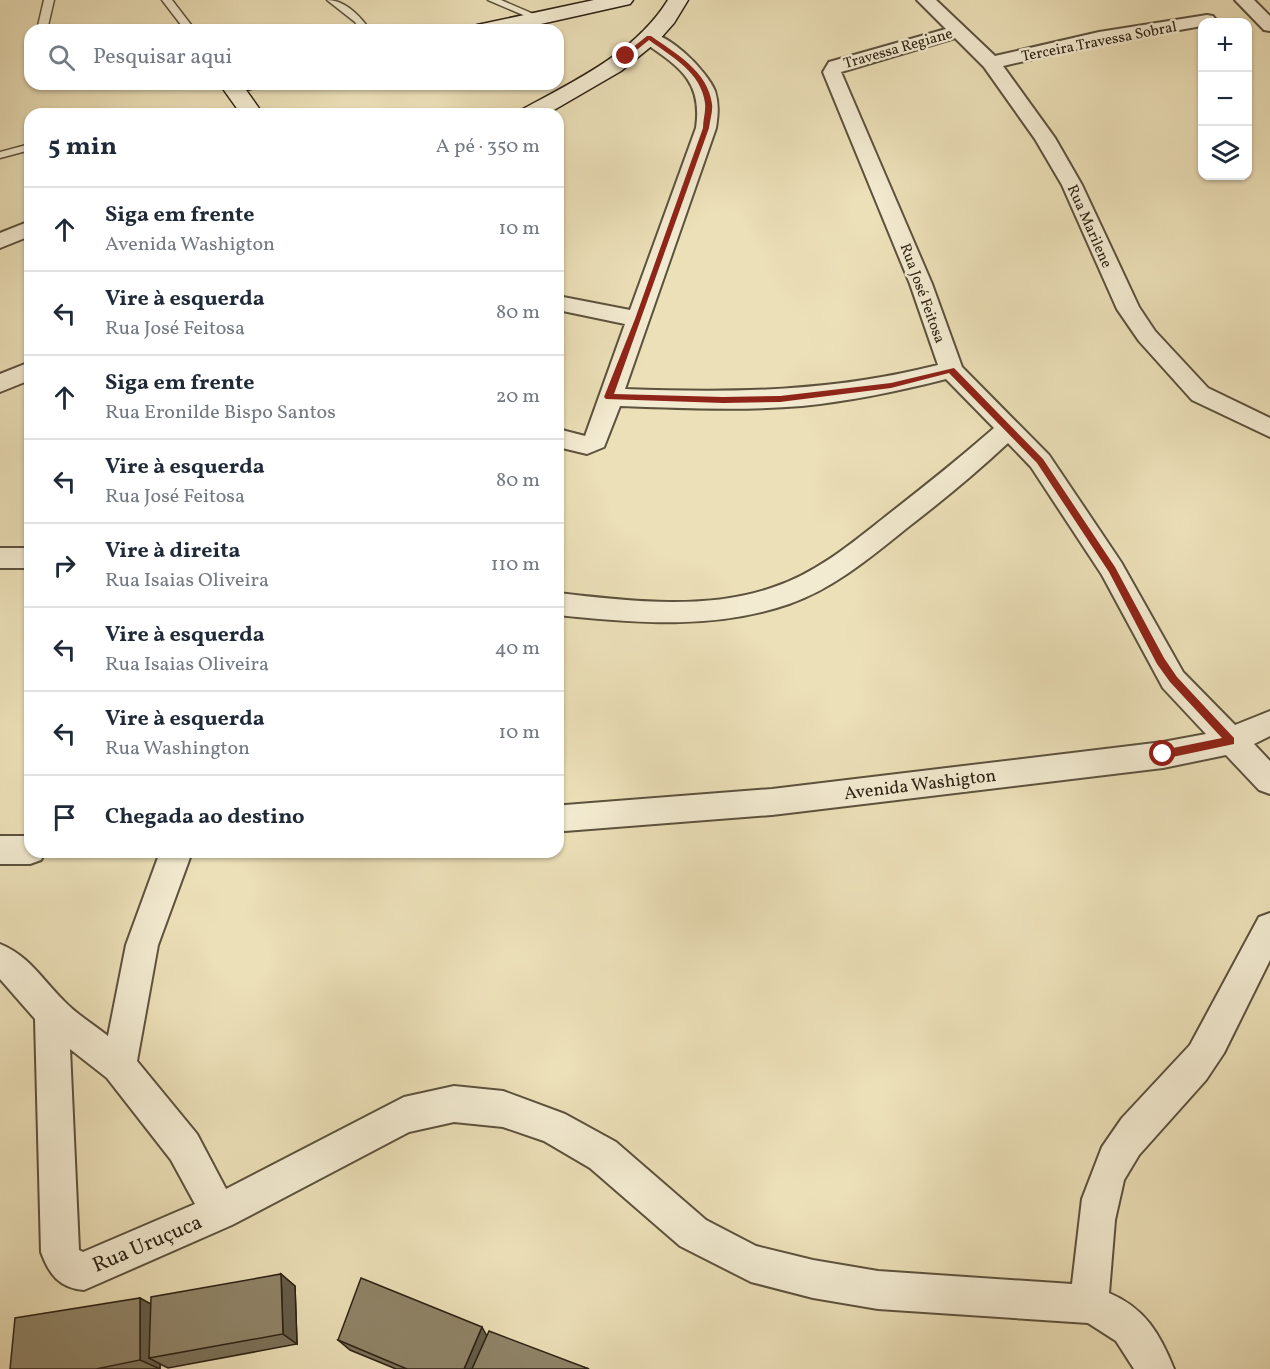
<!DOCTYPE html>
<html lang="pt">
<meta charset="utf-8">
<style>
:root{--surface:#fff;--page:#f6f6f7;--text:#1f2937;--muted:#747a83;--line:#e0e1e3}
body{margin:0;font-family:Vollkorn,serif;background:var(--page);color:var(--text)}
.controls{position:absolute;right:18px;top:18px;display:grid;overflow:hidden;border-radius:12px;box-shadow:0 2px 4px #0004}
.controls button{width:54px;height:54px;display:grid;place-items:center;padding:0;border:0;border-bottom:2px solid var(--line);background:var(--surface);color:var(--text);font:30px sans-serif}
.stop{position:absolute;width:18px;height:18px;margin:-14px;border:4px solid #8f2418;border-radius:50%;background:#fff}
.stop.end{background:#8f2418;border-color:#fff;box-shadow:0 2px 6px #0008}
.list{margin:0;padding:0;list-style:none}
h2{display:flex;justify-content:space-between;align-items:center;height:78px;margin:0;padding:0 24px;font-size:26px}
h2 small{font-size:20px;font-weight:400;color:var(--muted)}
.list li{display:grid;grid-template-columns:39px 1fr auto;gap:18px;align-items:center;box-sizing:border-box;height:84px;padding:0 24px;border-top:2px solid var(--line)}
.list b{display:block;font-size:22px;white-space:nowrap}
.list p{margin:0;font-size:20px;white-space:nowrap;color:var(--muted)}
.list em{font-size:20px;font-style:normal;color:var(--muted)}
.icon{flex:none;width:33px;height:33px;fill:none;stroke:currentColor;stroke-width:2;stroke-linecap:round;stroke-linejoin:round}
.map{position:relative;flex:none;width:1270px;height:1369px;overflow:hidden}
.search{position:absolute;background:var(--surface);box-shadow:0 2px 4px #0004;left:24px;top:24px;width:540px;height:66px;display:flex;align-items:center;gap:15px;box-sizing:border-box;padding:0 21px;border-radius:18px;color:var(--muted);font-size:22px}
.panel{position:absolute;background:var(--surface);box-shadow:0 2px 4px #0004;left:24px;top:108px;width:540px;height:750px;border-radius:18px}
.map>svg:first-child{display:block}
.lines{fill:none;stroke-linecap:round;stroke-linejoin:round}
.lane-casing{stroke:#5c523d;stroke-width:3}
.street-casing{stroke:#5c523d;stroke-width:4}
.secondary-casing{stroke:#2c2214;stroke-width:3}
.lane{fill:#f3ebd1;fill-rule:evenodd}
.street{fill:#f3ebd1;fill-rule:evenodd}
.secondary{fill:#f3ebd1;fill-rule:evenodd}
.wall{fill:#7c725a;stroke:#2c2214;stroke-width:1.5}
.shaded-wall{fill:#655d4a;stroke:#2c2214;stroke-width:1.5}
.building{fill:#908569;stroke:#2c2214;stroke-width:1.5}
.route{fill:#8f2418}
.labels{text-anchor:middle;stroke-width:5;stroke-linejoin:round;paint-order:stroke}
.far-street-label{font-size:15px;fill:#2c2214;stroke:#f3ebd1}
.street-label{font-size:18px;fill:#2c2214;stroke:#f3ebd1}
.near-street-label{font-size:21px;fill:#2c2214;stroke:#f3ebd1}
</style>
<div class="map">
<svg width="1270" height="1369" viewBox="0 0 1270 1369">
<rect width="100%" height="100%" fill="#ece0b8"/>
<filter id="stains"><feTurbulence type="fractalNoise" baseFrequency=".00333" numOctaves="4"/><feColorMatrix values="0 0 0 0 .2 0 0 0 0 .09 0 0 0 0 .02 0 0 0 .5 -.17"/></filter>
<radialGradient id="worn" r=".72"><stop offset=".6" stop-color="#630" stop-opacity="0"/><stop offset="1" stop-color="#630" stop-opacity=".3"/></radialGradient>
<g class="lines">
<g class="lane-casing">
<path id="lane" d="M44 0H54L47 30H37Z
M162 0H172L195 30H185Z
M327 0C345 0 360 16 370 30H360L355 22Z
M488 0H501L545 19 537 21Z
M30 144V150L0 158V152Z"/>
</g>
<g class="street-casing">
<path id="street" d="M917 0H936L995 56 1099 32 1207 15 1213 16 1216 20 1214 22H1202V26L1099 44 1003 66 1055 138 1082 185 1139 307 1155 331 1208 388 1270 418V437L1192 400 1139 341 1117 309 1062 185 1035 139 984 67 955 38 841 72 932 284 962 367 1049 455 1121 562 1183 672 1235 725 1270 711V736L1254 744 1270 761V794L1259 790 1226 755 1163 768 772 815 565 831 558 829V807L565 805 772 789 1163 742 1206 734 1163 688 1102 575 1031 467 1008 443C976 473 942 501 907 528 871 557 833 589 789 604 714 630 635 623 558 615V593C627 601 707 611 774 587 816 573 851 544 885 517 922 488 959 459 994 428L946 379C899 391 851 401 802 406 742 411 680 408 620 406L604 447 587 454 558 447V429L585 436 625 324 558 310V296L630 310 696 128C703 80 678 66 642 41L640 37 642 33C665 28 707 71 715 91 719 104 718 115 716 128L625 389C733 393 832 392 938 365L910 284 823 72 829 62 946 29Z
M1235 0H1254L1270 16V31L1264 30Z
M30 221V236L0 248V233Z
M30 362V380L0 392V374Z
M0 548H30V568H0Z
M0 836H30V852H45L41 860 30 864H0Z
M160 852H192L158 945 137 1061 197 1134 226 1189 404 1097 454 1086 503 1091 565 1114 616 1142 706 1220 756 1246 813 1260 878 1271 1072 1284 1082 1199 1102 1147 1122 1118 1190 1045 1259 917 1270 913V960L1224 1053 1206 1080 1139 1155 1124 1180 1115 1220 1109 1293C1145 1308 1160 1334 1174 1369H1134L1116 1341 1088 1323 878 1309 813 1298 751 1282 680 1246 590 1168 544 1141 503 1127 454 1122 409 1132 232 1225 84 1290C59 1288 49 1274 41 1252L35 1019 0 979V944C28 955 42 979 63 1000 76 1014 93 1024 108 1036L126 945ZM70 1049 107 1078 171 1160 195 1204 83 1252 79 1250Z"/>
</g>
<g class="secondary-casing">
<path id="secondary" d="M594 0H633L630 4 514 30H474L477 25Z
M668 0H688L674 23 659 40 621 71 547 114H520L523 109C576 80 635 53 668 0Z
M222 84H254L251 89 246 90 263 114H241L221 86Z"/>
</g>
<use href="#lane" class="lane"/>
<use href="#street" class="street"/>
<use href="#secondary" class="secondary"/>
</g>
<path class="wall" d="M281 1274 295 1286 297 1344 168 1368 160 1364V1369H10L151 1304Z
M487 1335 589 1369H396L350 1350 338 1340Z"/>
<path class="shaded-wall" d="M281 1274 295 1286 297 1344 283 1334Z
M140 1298 160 1309 149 1358 160 1364V1369L140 1360Z
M482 1327 488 1338 475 1369H464Z"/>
<path class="building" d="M281 1274 283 1334 149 1358 151 1297Z
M361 1278 482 1327 464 1369H407L338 1340Z
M140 1298V1360L96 1369H10L15 1318Z
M489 1331 589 1369H472Z"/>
<path class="route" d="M647 36H651C675 53 708 71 712 104 713 111 710 120 709 128L614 394 723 397 780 396 891 383 954 368 1043 459 1115 567 1164 658 1177 677 1234 738V744L1163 759 1159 758 1158 754 1163 750 1222 738 1170 682 1157 664 1109 572 1037 463 949 373 891 388 780 402 723 403 606 399 604 397 635 319 703 128C703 120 706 111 705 103 701 72 672 57 649 40L628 57 622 56Z"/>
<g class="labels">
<g class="far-street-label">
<text transform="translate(1099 41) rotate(-11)" y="5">Terceira Travessa Sobral</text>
<text transform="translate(898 48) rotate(-16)" y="5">Travessa Regiane</text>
<text transform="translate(1090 226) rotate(66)" y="5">Rua Marilene</text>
<text transform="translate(923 293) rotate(70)" y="5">Rua José Feitosa</text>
</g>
<g class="street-label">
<text transform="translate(920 784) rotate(-7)" y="6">Avenida Washigton</text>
</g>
<g class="near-street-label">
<text transform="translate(147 1243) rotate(-23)" y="7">Rua Uruçuca</text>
</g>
</g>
<rect width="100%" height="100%" filter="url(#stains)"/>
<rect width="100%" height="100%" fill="url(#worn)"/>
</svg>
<div class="controls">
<button>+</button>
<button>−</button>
<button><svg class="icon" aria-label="layers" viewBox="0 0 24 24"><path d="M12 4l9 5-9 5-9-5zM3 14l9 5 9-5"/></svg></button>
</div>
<div class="stop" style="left:1163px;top:754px"></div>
<div class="stop end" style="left:626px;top:56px"></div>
<div class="search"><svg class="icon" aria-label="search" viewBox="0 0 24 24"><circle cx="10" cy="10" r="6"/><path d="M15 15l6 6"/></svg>Pesquisar aqui</div>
<section class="panel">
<h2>5 min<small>A pé · 350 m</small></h2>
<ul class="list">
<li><svg class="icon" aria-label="ahead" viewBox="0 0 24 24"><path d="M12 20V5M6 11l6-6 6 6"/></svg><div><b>Siga em frente</b><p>Avenida Washigton</p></div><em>10 m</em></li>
<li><svg class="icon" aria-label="left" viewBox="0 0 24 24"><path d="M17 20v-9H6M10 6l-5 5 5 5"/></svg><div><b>Vire à esquerda</b><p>Rua José Feitosa</p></div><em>80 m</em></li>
<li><svg class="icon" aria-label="ahead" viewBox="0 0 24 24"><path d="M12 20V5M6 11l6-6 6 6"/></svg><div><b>Siga em frente</b><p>Rua Eronilde Bispo Santos</p></div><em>20 m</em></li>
<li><svg class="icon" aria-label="left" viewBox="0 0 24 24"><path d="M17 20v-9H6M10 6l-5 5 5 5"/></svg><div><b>Vire à esquerda</b><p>Rua José Feitosa</p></div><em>80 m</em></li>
<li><svg class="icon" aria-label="right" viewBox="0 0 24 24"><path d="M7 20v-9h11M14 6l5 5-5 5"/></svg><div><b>Vire à direita</b><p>Rua Isaias Oliveira</p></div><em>110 m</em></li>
<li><svg class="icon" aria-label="left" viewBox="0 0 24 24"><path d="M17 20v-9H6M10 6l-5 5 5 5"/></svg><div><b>Vire à esquerda</b><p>Rua Isaias Oliveira</p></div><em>40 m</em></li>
<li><svg class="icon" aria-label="left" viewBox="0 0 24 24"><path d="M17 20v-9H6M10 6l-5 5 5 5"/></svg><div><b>Vire à esquerda</b><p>Rua Washington</p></div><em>10 m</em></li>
<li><svg class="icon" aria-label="arrive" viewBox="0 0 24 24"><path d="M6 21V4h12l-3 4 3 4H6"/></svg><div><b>Chegada ao destino</b></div></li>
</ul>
</section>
</div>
